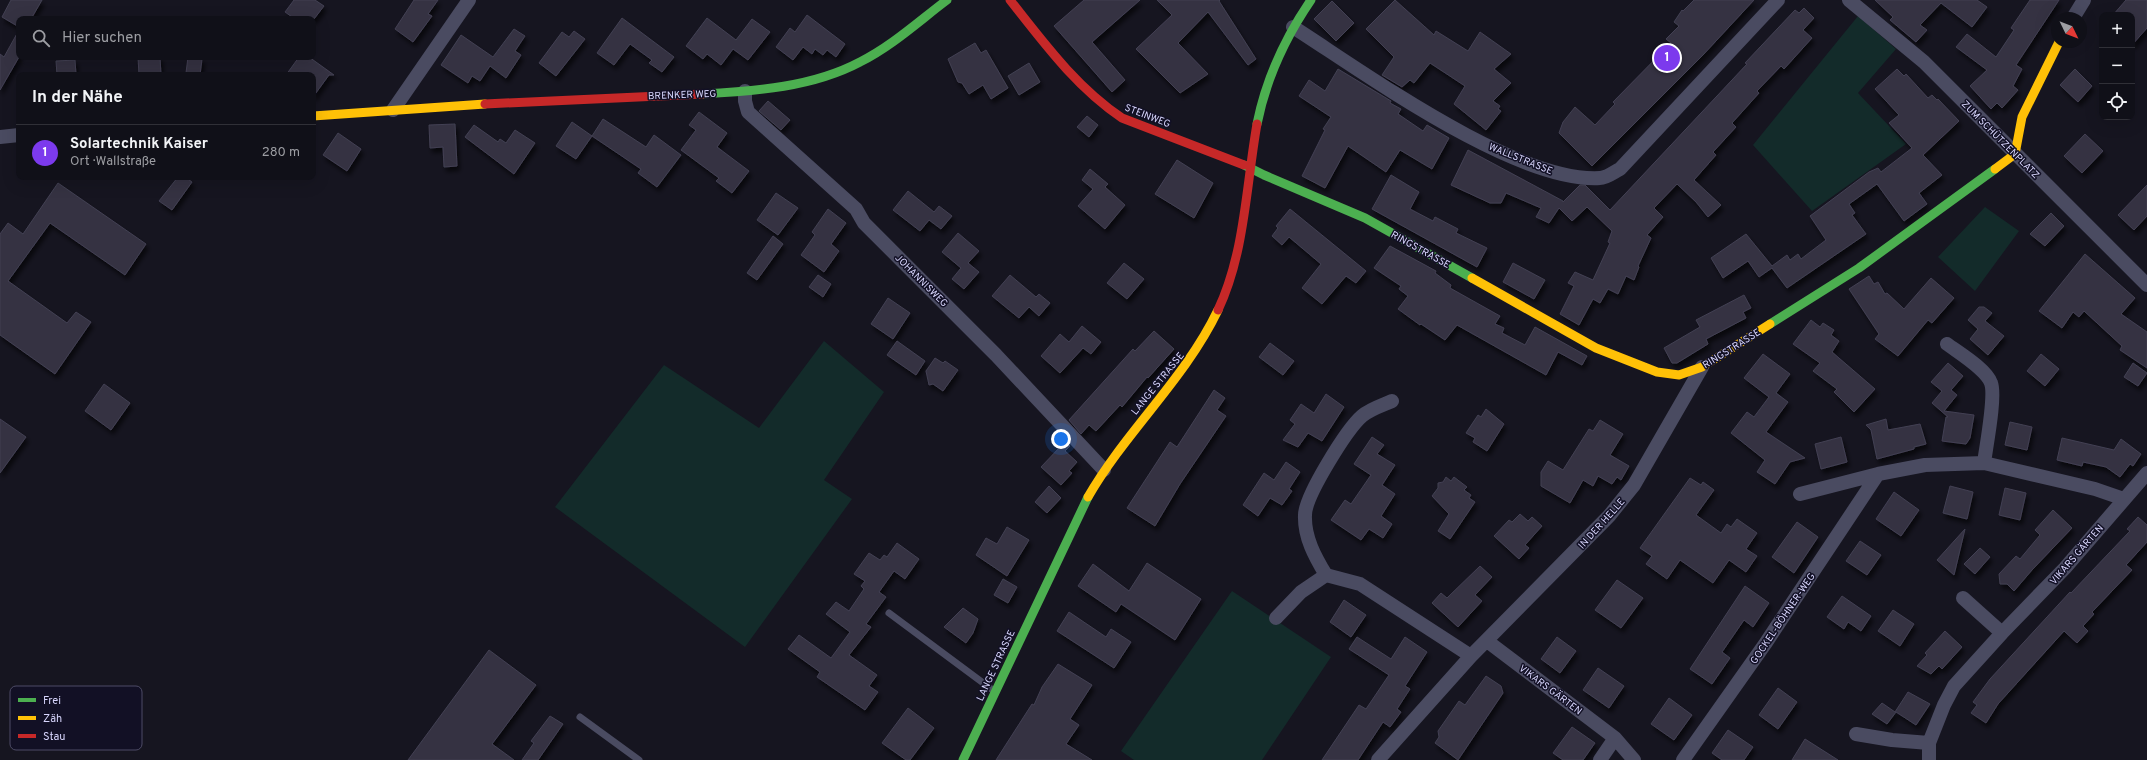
<!DOCTYPE html>
<html lang="de">
<meta charset="utf-8">
<style>
:root{--surface:#101018;--page:#191921;--text:#f1f3f6;--muted:#9c9da2;--line:#303037;--accent:#7c3aed}
body{margin:0;font-family:Overpass,sans-serif;background:var(--page);color:var(--text)}
.controls{position:absolute;right:12px;top:12px;display:grid;overflow:hidden;border-radius:8px;box-shadow:0 4px 16px #0002}
.controls button{width:36px;height:36px;display:grid;place-items:center;padding:0;border:0;border-bottom:1px solid var(--line);background:var(--surface);color:var(--text);font:20px sans-serif}
.compass{position:absolute;left:2051px;top:12px;width:36px;height:36px;border-radius:50%;background:var(--surface);box-shadow:0 4px 16px #0002;rotate:133deg}
.you{position:absolute;left:1061px;top:439px;width:14px;height:14px;margin:-10px;border:3px solid #fff;border-radius:50%;background:#1a73e8;box-shadow:0 0 0 6px #1a73e833}
.badge{display:grid;place-items:center;width:26px;height:26px;border-radius:50%;background:var(--accent);color:#fff;font-size:13px;font-weight:700}
.pin{position:absolute;translate:-50% -50%;border:2px solid #fff;box-shadow:0 1px 4px #0006}
.list{margin:0;padding:0;list-style:none}
h2{display:flex;justify-content:space-between;align-items:center;height:52px;margin:0;padding:0 16px;font-size:17px}
h2 small{font-size:13px;font-weight:400;color:var(--muted)}
.list li{display:grid;grid-template-columns:26px 1fr auto;gap:12px;align-items:center;box-sizing:border-box;height:56px;padding:0 16px;border-top:1px solid var(--line)}
.list b{display:block;font-size:15px;white-space:nowrap}
.list p{margin:0;font-size:13px;white-space:nowrap;color:var(--muted)}
.list em{font-size:13px;font-style:normal;color:var(--muted)}
.icon{flex:none;width:22px;height:22px;fill:none;stroke:currentColor;stroke-width:2;stroke-linecap:round;stroke-linejoin:round}
.map{position:relative;flex:none;width:2147px;height:760px;overflow:hidden}
.search{position:absolute;background:var(--surface);box-shadow:0 4px 16px #0002;left:16px;top:16px;width:300px;height:44px;display:flex;align-items:center;gap:10px;box-sizing:border-box;padding:0 14px;border-radius:8px;color:var(--muted);font-size:15px}
.panel{position:absolute;background:var(--surface);box-shadow:0 4px 16px #0002;left:16px;top:72px;width:300px;height:108px;border-radius:8px}
.map>svg:first-child{display:block}
.green{fill:#132b2a}
.building{fill:#343342;stroke:#434053;filter:url(#shadow)}
.lines{fill:none;stroke-linecap:round;stroke-linejoin:round}
.lane{stroke:#4a4b61;stroke-width:7}
.street{stroke:#4a4b61;stroke-width:14}
.fast{stroke:#4caf50;stroke-width:9}
.slow{stroke:#ffc107;stroke-width:9}
.jam{stroke:#c62828;stroke-width:9}
.labels{text-anchor:middle;stroke-width:3;stroke-linejoin:round;paint-order:stroke}
.street-label{font-size:10px;fill:#d8d6fd;stroke:#121025}
.key{fill:#121025;stroke:#4d4b66;stroke-width:1}
.key-label{font-size:11px;fill:#d8d6fd}
</style>
<div class="map">
<svg width="2147" height="760" viewBox="0 0 2147 760">
<defs>
<filter id="shadow"><feDropShadow dx="2.5" dy="4.5" stdDeviation="2" flood-color="#0009"/></filter>
</defs>
<rect width="100%" height="100%" fill="#161520"/>
<path class="green" d="M1858 16 1896 49 1858 93 1906 144 1812 211 1753 145Z
M1985 207 2019 231 1975 291 1938 257Z
M824 341 884 392 824 480 852 499 745 647 555 507 664 365 759 428Z
M1232 591 1331 657 1262 760H1134L1121 751Z"/>
<path class="building" d="M11 0H42L31 19H19V27L2 17Z
M294 0H315L324 6 314 19H295L285 12Z
M414 0H438L428 14 432 16 413 42 395 29Z
M1084 0H1140L1092 42 1125 80 1112 92 1054 26Z
M1157 0H1220L1219 1 1256 59 1248 65 1208 12 1178 43 1208 74 1180 93 1136 49 1172 15Z
M1395 0 1434 35 1436 31 1468 51 1480 32 1511 54 1494 69 1511 83 1493 101 1500 106 1498 109 1501 111 1486 130 1454 104 1465 86 1430 63 1414 83 1410 80 1402 87 1382 75 1394 57 1366 29Z
M1694 0H1754L1703 55 1592 166 1559 133 1563 122 1575 107 1595 125 1615 104 1613 102 1671 43 1666 39 1679 26 1674 22 1682 10 1683 11Z
M1875 0H1977L1987 7 1972 27 1941 3 1920 25 1927 30 1916 42 1890 20 1893 17Z
M2030 0H2059L2016 65 2022 69 2013 86 2018 90 2002 108 1997 103 1991 109 1970 86 1987 70 1956 47 1967 34 1996 57 2014 30 2011 28Z
M2126 0H2147V28L2132 45V15H2113Z
M1332 1 1354 23 1336 41 1314 19Z
M1804 8 1814 18 1803 30 1812 38 1784 69 1781 66 1757 91 1759 93 1732 123 1736 127 1713 152 1716 155 1694 180 1721 205 1708 217 1696 202 1677 184 1654 208 1663 217 1647 235 1651 238 1638 266 1639 267 1634 280 1626 276 1618 294 1608 289 1600 303 1593 299 1579 325 1560 314 1574 286 1568 283 1575 272 1593 280 1610 243 1608 242 1612 231 1587 207 1572 221 1559 208 1549 223 1536 217 1541 208 1506 193 1501 203H1490L1451 185 1468 150 1563 201V202L1580 185H1585L1610 210 1747 64 1745 63 1795 10 1799 13Z
M807 15 845 44 836 57 827 50 823 55 815 49 812 54 803 47 793 60 776 47 790 28 795 32Z
M622 18 674 57 662 72 649 63 652 60 630 44 614 65 597 53Z
M707 18 736 40 752 19 770 32 748 60 733 49 721 65 707 54 703 59 686 46Z
M514 29 525 36 515 51 521 55 506 78 490 66 480 81 472 76 468 83 441 65 461 35 493 57Z
M19 30V57L0 90V54L4 57Z
M574 31 585 39 556 76 539 63 562 32 569 37Z
M975 43 981 53 986 50 1008 88 991 99 983 85 969 94 962 83 958 82 948 59Z
M138 57H160L161 75H139Z
M188 57 202 59 200 75 186 73Z
M299 57H309L334 75H329L313 97V75H286Z
M75 60 76 75H57L56 61Z
M1029 63 1040 82 1019 95 1008 76Z
M1338 69 1391 101 1390 103 1401 109 1398 114 1423 131 1427 125 1449 138 1432 169 1400 150 1386 172 1348 146 1325 188 1302 176 1325 130 1323 129 1331 117 1299 96 1309 80 1325 91Z
M1897 69 1904 76 1906 74 1928 98 1932 95 1937 100 1938 99 1959 121 1923 155 1942 175 1919 193 1927 204 1904 221 1877 184 1849 204 1855 213 1852 215 1866 234 1787 288 1772 268 1759 277 1748 261 1723 278 1711 258 1746 234 1772 266 1787 255 1790 260 1798 254 1801 259 1826 240 1810 216 1869 172 1878 168 1881 172 1912 148 1889 123 1899 115 1875 89Z
M2075 69 2092 86 2078 102 2060 85Z
M768 101 790 120 781 130 759 111Z
M699 112 727 133 717 147 749 171 732 193 716 181 719 178 681 150 696 130 689 125Z
M1087 116 1098 125 1089 137 1077 127Z
M603 119 646 147 654 135 681 155 657 187 638 173 641 169 592 136Z
M572 122 592 136 576 159 556 146Z
M455 124 457 166 444 167 443 147 430 148 429 125Z
M474 125 498 142 500 139 506 143 515 130 535 143 514 174 465 137Z
M338 133 361 149 347 171 323 155Z
M2085 134 2103 151 2082 173 2064 156Z
M1177 160 1213 183 1194 218 1155 194Z
M1090 169 1108 184 1105 187 1125 205 1105 229 1078 206 1093 189 1082 180Z
M1391 175 1419 192 1410 209 1433 221 1435 217 1458 229 1456 233 1487 248 1477 267 1372 209Z
M178 177H185L192 182 172 210 159 201Z
M58 183 146 244 125 275 50 223 8 281 67 323 76 312 91 322 55 374 0 335V234L8 223 23 234Z
M2147 185V216L2134 230 2118 215Z
M908 191 934 212 939 206 952 216 941 229 929 220 920 231 893 210Z
M776 193 798 208 778 235 757 220Z
M828 209 846 223 831 244 839 251 824 272 801 255 815 235 812 232Z
M1290 209 1366 271 1356 283 1346 276 1322 304 1302 288 1321 264 1289 237 1282 245 1272 236 1278 228 1276 226Z
M2051 213 2064 226 2045 246 2030 234Z
M958 233 979 251 968 263 979 272 964 289 952 279 961 268 942 252Z
M773 236 783 244 757 280 747 273Z
M1390 246 1436 271 1435 273 1451 285 1450 288 1500 316 1495 324 1504 328 1502 333 1525 345 1535 327 1587 356 1582 365 1558 352 1546 375 1457 325 1445 340 1421 324 1420 325 1398 309 1408 296 1399 289 1401 286 1374 268Z
M2085 254 2135 298 2121 314 2147 332V368L2120 350 2122 346 2084 311 2079 317 2073 312 2062 328 2039 311Z
M1124 263 1144 279 1127 299 1107 283Z
M1513 263 1545 280 1534 299 1503 282Z
M818 275 831 284 823 297 809 287Z
M1010 275 1036 297 1039 294 1050 303 1039 316 1029 307 1019 318 992 296Z
M1869 276 1874 284 1878 282 1885 294 1887 293 1904 309 1931 278 1954 298 1932 323 1928 320 1898 356 1875 339 1879 334 1849 289Z
M1744 295 1751 308 1743 312 1746 318 1706 339 1708 344 1677 363H1672L1664 348 1700 327 1696 320Z
M888 298 910 313 893 339 871 324Z
M1979 307H1984L1992 313 1985 321 2004 336 1988 355 1970 339 1978 329 1968 320Z
M1811 320 1820 327 1823 323 1834 330 1831 335 1839 341 1832 352 1875 389 1854 412 1834 392 1837 389 1813 371 1820 363 1793 344Z
M1082 326 1101 342 1091 354 1083 348 1060 373 1041 356 1060 334 1069 342Z
M1154 331 1174 349 1148 378 1147 377 1122 407 1120 405 1096 431 1089 425 1081 434 1069 420 1133 349 1135 351Z
M897 341 925 361 916 375 887 355Z
M1270 343 1294 361 1283 375 1259 357Z
M1763 354 1790 374 1776 393 1788 402 1766 432 1805 458 1790 462 1775 484 1757 472 1765 460 1731 433 1747 412 1754 417 1769 397 1744 378Z
M2041 354 2059 369 2045 386 2027 371Z
M935 358 943 363 945 361 958 370 943 391 933 384 929 385 926 371Z
M1948 363 1963 376 1951 390 1957 395 1944 411 1974 415 1970 438 1966 444 1942 441 1946 417H1948L1932 403 1942 391 1931 382Z
M2133 363 2147 373 2138 386 2124 377Z
M104 384 130 403 111 430 85 411Z
M1214 390 1225 398 1217 410 1226 416 1180 484 1155 526 1127 508 1170 442 1177 447Z
M1326 394 1344 407 1322 441 1308 433 1298 447 1283 440 1295 424 1290 420 1301 404 1314 413Z
M1486 409 1504 424 1487 451 1473 442 1475 438 1466 433 1478 415 1481 417Z
M0 419 26 437 0 473Z
M1886 419 1888 430 1920 424 1926 444 1914 447V449L1877 459 1871 430 1866 425Z
M1600 420 1623 434 1610 455 1629 466 1621 480 1617 477 1612 484 1598 476 1593 486 1583 480 1570 503 1541 486V472L1548 461 1563 470 1589 429 1593 431Z
M2010 422 2032 427 2027 450 2005 445Z
M1058 433 1070 446 1065 451 1077 462 1069 471 1072 473 1061 485 1041 467 1060 447 1052 440Z
M1372 437 1384 445 1377 454 1395 465 1382 485 1395 494 1381 516 1392 524 1383 538 1369 529 1361 540 1331 520 1345 500 1351 504 1371 475 1354 464Z
M1841 437 1847 462 1821 469 1815 444Z
M2062 438 2114 450 2121 439 2141 454 2133 466 2130 464 2120 477 2106 467 2083 462 2082 466 2057 460Z
M1286 462 1300 472 1289 489 1292 491 1282 505 1270 498 1258 516 1243 505 1264 473 1274 480Z
M1446 477 1451 481 1454 477 1467 487 1464 490 1471 495 1469 498 1475 502 1450 539 1438 531 1449 514 1432 496 1438 488V483L1443 482Z
M1690 478 1701 485 1703 482 1714 490 1696 515 1721 533 1727 524 1731 527 1737 519 1757 533 1746 549 1757 556 1746 572 1729 560 1713 583 1680 560 1667 579 1646 564 1652 556 1640 548Z
M1049 486 1061 498 1047 513 1035 502Z
M1950 486 1973 492 1967 519 1943 513Z
M2005 488 2026 493 2020 520 1999 515Z
M1894 492 1919 510 1901 536 1876 519Z
M2053 510 2072 528 2032 570 2014 591 2007 584H2000L1999 574 2016 556 2020 559 2040 535 2035 530Z
M1520 514 1528 521 1532 517 1542 526 1525 545 1529 548 1519 559 1494 536 1509 520 1512 522Z
M2138 517 2147 525V542L2126 565 2132 570 2092 612 2094 614 2083 626 2088 631 2077 643 2064 631 1998 704 1986 723 1971 713 1977 705 1973 702 1990 679 2070 592 2071 593 2130 531 2127 529Z
M1797 522 1818 537 1794 573 1772 557Z
M1007 527 1029 540 1007 576 976 555 986 538 997 544Z
M1965 529 1954 575 1937 560Z
M1860 541 1881 555 1867 575 1846 561Z
M897 543 919 559 905 579 894 571 879 592 886 597 866 624 871 627 849 655 877 675 869 686 878 692 865 710 817 677 820 672 788 649 799 635 831 658 850 632 826 614 836 602 849 611 864 589 861 586 865 581 854 574 869 553 880 560 884 555 887 557Z
M1980 548 1990 557 1975 574 1964 564Z
M1147 563 1201 599 1175 640 1121 604 1116 612 1078 586 1093 564 1129 591Z
M1480 566 1492 577 1475 595 1482 601 1458 627 1432 603 1441 593 1447 598Z
M1003 579 1017 587 1008 603 994 595Z
M1617 580 1643 598 1621 628 1595 610Z
M1745 586 1769 603 1753 627 1744 620 1722 652 1730 658 1712 684 1690 669Z
M1842 596 1871 616 1861 631 1848 622 1844 629 1827 617Z
M1344 600 1366 615 1351 637 1330 622Z
M963 608 978 619 973 633 966 643 944 627Z
M1893 610 1914 624 1900 646 1878 631Z
M1069 612 1106 637 1111 629 1131 642 1114 668 1057 631Z
M1945 631 1962 647 1942 669 1939 666 1931 674 1917 666 1927 655 1925 653Z
M1357 637 1391 659 1405 637 1427 652 1405 686 1410 689 1397 709 1401 712 1390 727 1383 722 1358 760H1322L1359 705 1366 709 1389 675 1349 649Z
M1557 637 1576 651 1560 673 1541 659Z
M489 650 536 685 492 744 514 760H408Z
M1058 664 1092 685 1070 719 1079 725 1066 744 1092 760H996L1032 704 1034 705 1042 687Z
M1598 668 1624 686 1609 708 1583 690Z
M1486 676 1501 686 1503 693 1458 760 1435 743 1439 737 1438 731 1459 701 1465 705Z
M1778 688 1797 702 1778 729 1759 715Z
M1908 692 1930 704 1916 725 1896 712 1887 724 1872 714 1882 703 1895 712Z
M1669 698 1692 715 1674 740 1651 724Z
M908 708 934 728 910 760H906L882 743Z
M550 716 563 724 538 760H522L534 743 531 741Z
M1572 727 1595 743 1583 760H1563L1553 753Z
M1728 730 1753 747 1744 760H1722L1712 753Z
M1805 739 1838 760H1792Z"/>
<g class="lines">
<path class="lane" d="M889 613 994 691
M580 717 639 760"/>
<path class="street" d="M1849 0 1924 62 2147 285
M2073 18 2084 0
M1293 27C1365 73 1516 183 1600 178 1607 178 1614 172 1620 169L1778 0
M745 91V101L748 112 856 209 864 223 996 355 1104 470
M393 110 469 0
M0 137 19 135
M1947 344C1959 353 1986 369 1991 383 1996 396 1986 447 1984 463
M1800 494 1878 474 1925 465 1984 463 2095 489 2124 499
M1326 575C1315 557 1304 537 1305 515 1305 496 1347 429 1362 416 1370 409 1383 405 1392 401
M1963 598 2002 633
M1276 618 1301 592 1326 575 1360 584 1471 656
M1487 641 1615 738 1634 760
M1856 734 1892 740 1929 743
M1378 760 1471 656 1609 516 1634 485 1702 367
M1600 760 1615 738
M1683 760 1765 644 1878 474
M1929 760V743L1944 705 1954 686 2002 633 2065 568 2147 473"/>
<path class="fast" d="M703 94C756 91 813 87 860 62 892 46 919 21 947 0
M1257 124C1266 79 1285 38 1311 0
M1244 165 1264 175 1365 218 1472 278
M1770 324 1859 268 1995 169
M963 760 1088 497"/>
<path class="slow" d="M313 116 485 104
M1995 169 2015 154 2022 117 2059 42
M1472 278 1596 348 1657 372 1679 375 1702 367 1770 324
M1088 497C1126 431 1185 379 1218 310"/>
<path class="jam" d="M1010 0C1044 43 1076 87 1122 118L1244 165
M485 104 703 94
M1218 310C1245 253 1246 186 1257 124"/>
</g>
<g class="labels">
<g class="street-label">
<text transform="translate(682 94) rotate(-2)" y="4">BRENKER WEG</text>
<text transform="translate(1148 115) rotate(21)" y="4">STEINWEG</text>
<text transform="translate(2001 139) rotate(45)" y="4">ZUM SCHÜTZENPLATZ</text>
<text transform="translate(1521 158) rotate(22)" y="4">WALLSTRASSE</text>
<text transform="translate(1421 249) rotate(29)" y="4">RINGSTRASSE</text>
<text transform="translate(922 280) rotate(45)" y="4">JOHANNISWEG</text>
<text transform="translate(1731 348) rotate(-32)" y="4">RINGSTRASSE</text>
<text transform="translate(1157 383) rotate(-51)" y="4">LANGE STRASSE</text>
<text transform="translate(1601 523) rotate(-48)" y="4">IN DER HELLE</text>
<text transform="translate(2076 554) rotate(-49)" y="4">VIKARS GÄRTEN</text>
<text transform="translate(1782 618) rotate(-56)" y="4">GOCKEL-BÖHNER-WEG</text>
<text transform="translate(995 665) rotate(-65)" y="4">LANGE STRASSE</text>
<text transform="translate(1551 689) rotate(37)" y="4">VIKARS GÄRTEN</text>
</g>
</g>
<rect x="10" y="686" width="132" height="64" rx="6" class="key"/>
<rect x="18" y="698" width="18" height="4" fill="#4caf50"/>
<rect x="18" y="716" width="18" height="4" fill="#ffc107"/>
<rect x="18" y="734" width="18" height="4" fill="#c62828"/>
<g class="key-label">
<text x="43" y="704">Frei</text>
<text x="43" y="722">Zäh</text>
<text x="43" y="740">Stau</text>
</g>
</svg>
<div class="controls">
<button>+</button>
<button>−</button>
<button><svg class="icon" aria-label="locate" viewBox="0 0 24 24"><circle cx="12" cy="12" r="6"/><path d="M12 2v4M12 18v4M2 12h4M18 12h4"/></svg></button>
</div>
<svg class="compass" viewBox="-18 -18 36 36"><path d="M0-13l5 13h-10z" fill="#e53935"/><path d="M0 13l5-13h-10z" fill="#9c9da2"/></svg>
<div class="you"></div>
<div class="pin badge" style="left:1667px;top:58px">1</div>
<div class="search"><svg class="icon" aria-label="search" viewBox="0 0 24 24"><circle cx="10" cy="10" r="6"/><path d="M15 15l6 6"/></svg>Hier suchen</div>
<section class="panel">
<h2>In der Nähe<small></small></h2>
<ul class="list">
<li><span class="badge">1</span><div><b>Solartechnik Kaiser</b><p>Ort · Wallstraße</p></div><em>280 m</em></li>
</ul>
</section>
</div>
